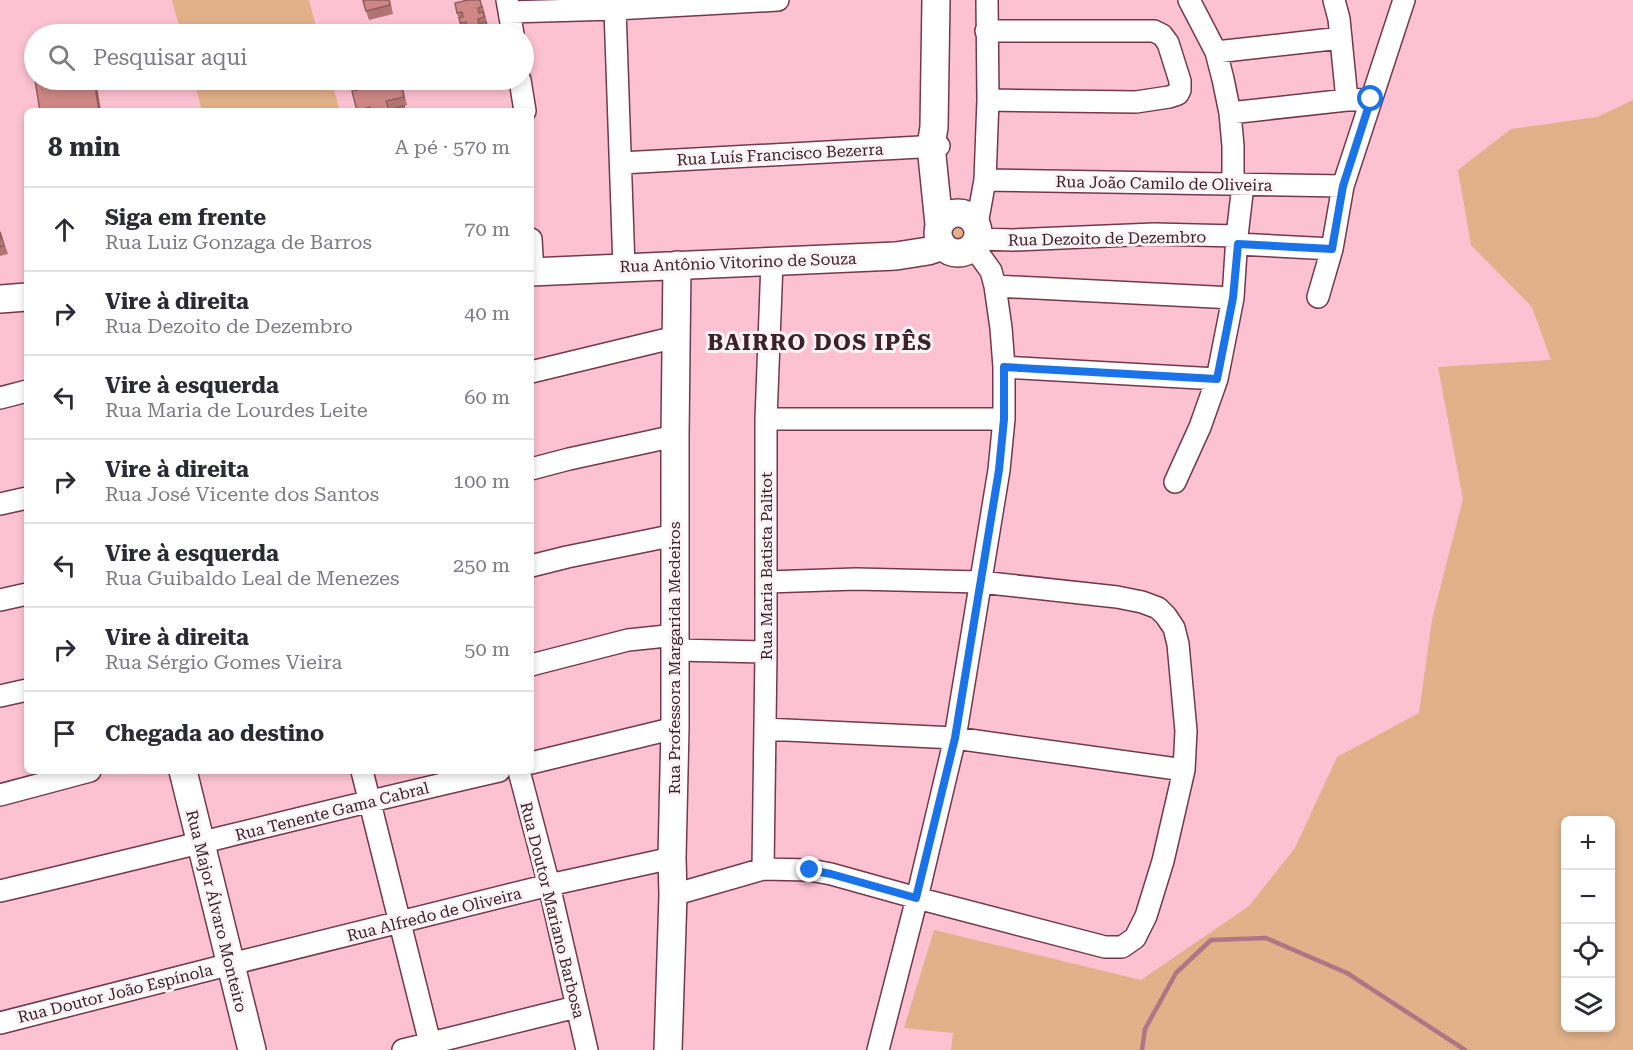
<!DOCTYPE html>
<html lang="pt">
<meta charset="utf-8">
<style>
:root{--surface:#fff;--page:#f7f7f7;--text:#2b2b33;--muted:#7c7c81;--line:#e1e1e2}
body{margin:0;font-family:"Roboto Serif",serif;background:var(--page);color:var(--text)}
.controls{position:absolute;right:18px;bottom:18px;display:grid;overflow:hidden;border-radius:9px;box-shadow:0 3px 9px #0003}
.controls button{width:54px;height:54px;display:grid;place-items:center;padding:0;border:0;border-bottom:2px solid var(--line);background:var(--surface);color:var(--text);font:30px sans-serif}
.stop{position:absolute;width:18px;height:18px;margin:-14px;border:4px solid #1a73e8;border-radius:50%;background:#fff}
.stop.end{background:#1a73e8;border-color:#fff;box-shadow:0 2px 6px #0008}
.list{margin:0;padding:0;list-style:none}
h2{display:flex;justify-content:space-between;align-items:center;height:78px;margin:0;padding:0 24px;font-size:26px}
h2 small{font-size:20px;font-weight:400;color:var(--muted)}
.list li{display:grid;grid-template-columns:39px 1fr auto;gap:18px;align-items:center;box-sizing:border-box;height:84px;padding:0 24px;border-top:2px solid var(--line)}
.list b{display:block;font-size:22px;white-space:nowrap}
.list p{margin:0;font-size:20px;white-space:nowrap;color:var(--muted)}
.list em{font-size:20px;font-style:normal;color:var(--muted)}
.icon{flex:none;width:33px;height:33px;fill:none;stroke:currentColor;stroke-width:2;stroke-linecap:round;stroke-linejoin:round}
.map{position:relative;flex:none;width:1633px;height:1050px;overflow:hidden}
.search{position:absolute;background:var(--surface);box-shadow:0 3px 9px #0003;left:24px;top:24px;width:510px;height:66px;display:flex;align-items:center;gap:15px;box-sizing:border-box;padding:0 21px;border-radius:33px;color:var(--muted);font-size:22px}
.panel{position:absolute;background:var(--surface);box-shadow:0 3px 9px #0003;left:24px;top:108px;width:510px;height:666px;border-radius:9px}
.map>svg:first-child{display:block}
.green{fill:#e1b189;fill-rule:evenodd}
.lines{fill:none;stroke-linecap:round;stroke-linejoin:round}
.stream{stroke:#b07686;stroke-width:4.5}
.minor-casing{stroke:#73384b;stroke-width:24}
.major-casing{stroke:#73384b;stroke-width:30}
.minor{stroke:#fff;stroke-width:21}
.major{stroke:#fff;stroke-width:27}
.wall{fill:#b27472}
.shaded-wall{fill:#915e5d}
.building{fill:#cf8785;stroke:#915e5d;stroke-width:1.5}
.route{stroke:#1a73e8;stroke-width:8}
.labels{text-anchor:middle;stroke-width:6;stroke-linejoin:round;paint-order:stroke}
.street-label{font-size:16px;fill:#3b2129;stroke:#fbf3f5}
.district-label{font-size:22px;font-weight:bold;letter-spacing:1.5px;fill:#3b2129;stroke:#fbf3f5}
</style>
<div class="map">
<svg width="1633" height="1050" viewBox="0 0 1633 1050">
<rect width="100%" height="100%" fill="#fcc2d2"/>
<path class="green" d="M172 0H309L318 34H181Z
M194 80H331L340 111H202Z
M1633 100V1050H951L953 1033 904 1028 934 930 1141 980 1249 906 1295 848 1337 757 1419 713 1432 620 1463 499 1438 367 1551 360 1532 307 1471 245 1458 170 1511 129 1597 117ZM1610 820V1028H1566V820Z
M948 232a11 11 0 1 1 22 0a11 11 0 1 1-22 0Z"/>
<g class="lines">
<path class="stream" d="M1142 1050 1145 1029 1176 973 1211 940 1266 938 1347 973 1465 1050"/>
<g class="minor-casing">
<path id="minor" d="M507 0 513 34
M1189 0 1216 52 1223 79 1230 113 1233 146V185
M1334 0 1339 19 1347 100 1371 99
M615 9 624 267
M509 12 615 9 778 0
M986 31H1154L1162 35 1168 43 1180 81V90L1178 94 1169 97 1136 102 988 100
M1216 52 1341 38
M520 80 525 111
M1230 113 1347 100
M621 163 939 146
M985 180 1343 186
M977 224 985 180 988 100 987 0
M531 239 533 272
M977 239 1013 240 1154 234 1237 236
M1237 244 1332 249
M995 286 1233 298
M1318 297 1332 249 1343 186 1404 0
M1004 367 1217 379
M531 372 676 337
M0 398 27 391
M766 419H1004
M531 469 569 459 675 436
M1175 482 1200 427 1217 379 1233 298 1237 236 1243 185
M0 504 27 498
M531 566 567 557 675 535
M0 600 27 594
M676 650 766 652
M531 665 628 640 676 635
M0 696 27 690
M765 729 955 738 1184 770
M531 763 675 728
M362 771 430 1043
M519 771 549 885 587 1050
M0 795 90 771
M763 869 766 652V419L772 262
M0 891C167 852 332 809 499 771
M673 895 763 869 810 870 831 874 917 898 1105 947H1122L1135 938 1146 916 1163 861 1184 770 1186 731 1178 644 1174 628 1166 616 1158 608 1142 602 1117 597 980 582 856 579 767 582
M0 1023 231 964 549 885 672 858
M403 1050 576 1007
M878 1050 917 898 955 738 999 470 1004 419V367L1001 328 995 286 991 271 973 246"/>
</g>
<g class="major-casing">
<path id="major" d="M936 0 934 127 931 146 939 224
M938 233a20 20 0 1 1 40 0a20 20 0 1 1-40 0Z
M531 272 896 256 928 251 943 246
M0 299 27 297
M183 771 252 1050
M668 1050 673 895 672 858 675 728V436L677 265"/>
</g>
<use href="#minor" class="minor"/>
<use href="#major" class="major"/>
</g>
<path class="wall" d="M364 0H390L393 14 369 20 366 11Z
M483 6 490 34H463L457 13Z
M403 88 407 105 404 106 405 111H357Z
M0 231 8 254 0 256Z"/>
<path class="shaded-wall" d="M94 80H96L101 111H99Z"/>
<path class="building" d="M366 0H389L390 5 366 11 363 1Z
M468 0H480L482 7 478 8 479 13 483 12 484 17 478 19 479 24 486 22 487 28 482 29 483 34 488 33V34H468L467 32 462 33 461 28 467 27 466 22 460 23 459 18 463 17 462 12 457 13 455 3Z
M35 80H94L99 111H40Z
M398 80H400L404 97 386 101 389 110 404 106 405 111H371L370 107 357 111 352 91Z
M0 232 4 245 0 247Z"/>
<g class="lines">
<path class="route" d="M810 870 831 874 916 898 955 738 999 470 1004 419V367L1217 379 1233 298 1238 244 1332 249 1343 186 1371 99"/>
</g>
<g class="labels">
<g class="street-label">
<text transform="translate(780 154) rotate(-3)" y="6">Rua Luís Francisco Bezerra</text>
<text transform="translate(1164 183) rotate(1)" y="6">Rua João Camilo de Oliveira</text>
<text transform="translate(1107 238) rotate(-1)" y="6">Rua Dezoito de Dezembro</text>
<text transform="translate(738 262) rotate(-2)" y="6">Rua Antônio Vitorino de Souza</text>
<text transform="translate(766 566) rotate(-90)" y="6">Rua Maria Batista Palitot</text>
<text transform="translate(674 658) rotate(-90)" y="6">Rua Professora Margarida Medeiros</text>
<text transform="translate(332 811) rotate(-14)" y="6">Rua Tenente Gama Cabral</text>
<text transform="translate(553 910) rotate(76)" y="6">Rua Doutor Mariano Barbosa</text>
<text transform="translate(217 911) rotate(76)" y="6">Rua Major Álvaro Monteiro</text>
<text transform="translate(434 914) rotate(-14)" y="6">Rua Alfredo de Oliveira</text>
<text transform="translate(115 993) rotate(-14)" y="6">Rua Doutor João Espínola</text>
</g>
<g class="district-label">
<text x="820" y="350">BAIRRO DOS IPÊS</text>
</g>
</g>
</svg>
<div class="controls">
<button>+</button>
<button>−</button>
<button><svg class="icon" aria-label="locate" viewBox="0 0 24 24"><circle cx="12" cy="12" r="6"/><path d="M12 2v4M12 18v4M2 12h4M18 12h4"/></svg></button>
<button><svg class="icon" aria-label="layers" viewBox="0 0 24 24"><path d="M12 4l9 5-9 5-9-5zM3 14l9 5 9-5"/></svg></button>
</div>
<div class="stop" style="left:1371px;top:99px"></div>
<div class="stop end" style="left:810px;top:870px"></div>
<div class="search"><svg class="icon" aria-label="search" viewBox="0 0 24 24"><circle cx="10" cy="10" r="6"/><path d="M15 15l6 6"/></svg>Pesquisar aqui</div>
<section class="panel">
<h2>8 min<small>A pé · 570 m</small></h2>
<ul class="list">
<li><svg class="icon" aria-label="ahead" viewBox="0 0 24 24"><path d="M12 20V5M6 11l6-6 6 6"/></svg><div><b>Siga em frente</b><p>Rua Luiz Gonzaga de Barros</p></div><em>70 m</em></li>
<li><svg class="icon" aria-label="right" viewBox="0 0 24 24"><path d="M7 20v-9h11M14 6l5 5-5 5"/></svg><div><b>Vire à direita</b><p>Rua Dezoito de Dezembro</p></div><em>40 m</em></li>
<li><svg class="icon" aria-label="left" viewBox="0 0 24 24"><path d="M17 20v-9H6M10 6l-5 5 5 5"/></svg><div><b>Vire à esquerda</b><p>Rua Maria de Lourdes Leite</p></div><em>60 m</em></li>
<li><svg class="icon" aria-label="right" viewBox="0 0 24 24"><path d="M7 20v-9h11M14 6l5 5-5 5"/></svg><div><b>Vire à direita</b><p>Rua José Vicente dos Santos</p></div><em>100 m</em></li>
<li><svg class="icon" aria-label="left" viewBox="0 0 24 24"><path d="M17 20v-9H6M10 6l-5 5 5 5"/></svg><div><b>Vire à esquerda</b><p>Rua Guibaldo Leal de Menezes</p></div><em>250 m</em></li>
<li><svg class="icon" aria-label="right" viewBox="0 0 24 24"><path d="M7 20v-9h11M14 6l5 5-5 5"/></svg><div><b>Vire à direita</b><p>Rua Sérgio Gomes Vieira</p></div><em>50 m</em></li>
<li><svg class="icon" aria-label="arrive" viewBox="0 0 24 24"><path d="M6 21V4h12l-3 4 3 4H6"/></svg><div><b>Chegada ao destino</b></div></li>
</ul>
</section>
</div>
